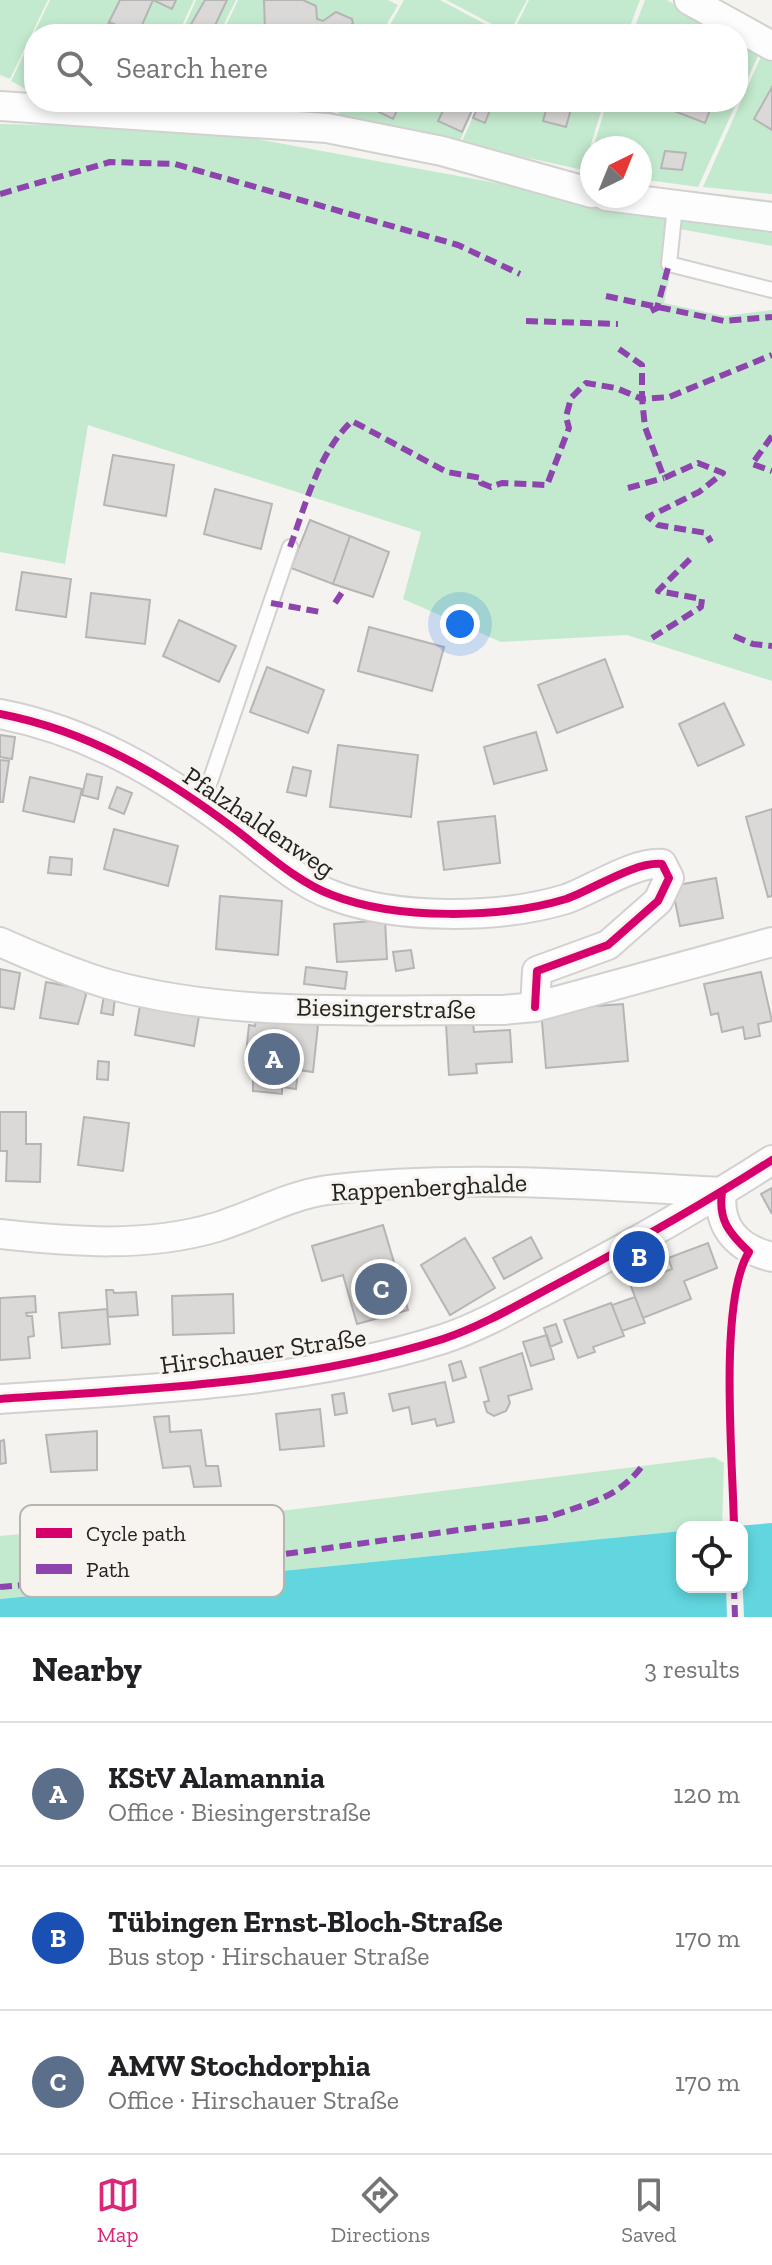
<!DOCTYPE html>
<meta charset="utf-8">
<style>
:root{--surface:#fff;--page:#f6f6f6;--text:#202124;--muted:#757577;--line:#e0e0e0;--accent:#db2777}
body{margin:0;font-family:"Zilla Slab",serif;background:var(--page);color:var(--text)}
.controls{position:absolute;right:24px;bottom:24px;display:grid;overflow:hidden;border-radius:16px;box-shadow:0 4px 12px #0003}
.controls button{width:72px;height:72px;display:grid;place-items:center;padding:0;border:0;border-bottom:2px solid var(--line);background:var(--surface);color:var(--text);font:40px sans-serif}
.compass{position:absolute;left:580px;top:136px;width:72px;height:72px;border-radius:50%;background:var(--surface);box-shadow:0 4px 12px #0003;rotate:43deg}
.you{position:absolute;left:460px;top:624px;width:28px;height:28px;margin:-20px;border:6px solid #fff;border-radius:50%;background:#1a73e8;box-shadow:0 0 0 12px #1a73e833}
.badge{display:grid;place-items:center;width:52px;height:52px;border-radius:50%;background:var(--accent);color:#fff;font-size:26px;font-weight:700}
.pin{position:absolute;translate:-50% -50%;border:4px solid #fff;box-shadow:0 2px 8px #0006}
.list{margin:0;padding:0;list-style:none}
h2{display:flex;justify-content:space-between;align-items:center;height:104px;margin:0;padding:0 32px;font-size:34px}
h2 small{font-size:26px;font-weight:400;color:var(--muted)}
.list li{display:grid;grid-template-columns:52px 1fr auto;gap:24px;align-items:center;box-sizing:border-box;height:144px;padding:0 32px;border-top:2px solid var(--line)}
.list b{display:block;font-size:30px;white-space:nowrap}
.list p{margin:0;font-size:26px;white-space:nowrap;color:var(--muted)}
.list em{font-size:26px;font-style:normal;color:var(--muted)}
.icon{flex:none;width:44px;height:44px;fill:none;stroke:currentColor;stroke-width:2;stroke-linecap:round;stroke-linejoin:round}
.map{position:relative;flex:none;width:772px;height:1617px;overflow:hidden}
.search{position:absolute;background:var(--surface);box-shadow:0 4px 12px #0003;left:24px;right:24px;top:24px;height:88px;display:flex;align-items:center;gap:20px;box-sizing:border-box;padding:0 28px;border-radius:32px;color:var(--muted);font-size:30px}
.sheet{height:536px;background:var(--surface)}
nav{display:flex;justify-content:space-around;align-items:center;box-sizing:border-box;height:112px;border-top:2px solid var(--line);background:var(--surface);font-size:22px;color:var(--muted)}
nav a{display:grid;justify-items:center;gap:4px}
nav .on{color:var(--accent)}
.map>svg:first-child{display:block}
.green{fill:#c3eace}
.water{fill:#61d6de}
.pier{fill:#f5f3f0}
.building{fill:#dad9d8;stroke:#b6b5b5;stroke-width:2}
.lines{fill:none;stroke-linecap:round;stroke-linejoin:round}
.lane-casing{stroke:#d2d1cf;stroke-width:18}
.street-casing{stroke:#d2d1cf;stroke-width:32}
.lane{stroke:#fefdfd;stroke-width:14}
.street{stroke:#fefdfd;stroke-width:28}
.quiet{stroke:#8e44ad;stroke-width:6;stroke-dasharray:12 6;stroke-linecap:butt}
.cycleway-casing{stroke:#f7f3ee;stroke-width:13}
.cycleway{stroke:#d6006c;stroke-width:8}
.labels{text-anchor:middle;stroke-width:6;stroke-linejoin:round;paint-order:stroke}
.street-label{font-size:26px;fill:#242321;stroke:#f7f3ee}
.key{fill:#f7f3ee;stroke:#b8b5b0;stroke-width:2}
.key-label{font-size:22px;fill:#242321}
</style>
<div class="map">
<svg width="772" height="1617" viewBox="0 0 772 1617">
<rect width="100%" height="100%" fill="#f5f3f0"/>
<path class="green" d="M0 0H48L10 79 0 75Z
M50 0H194L178 34H34V92H31L11 81Z
M196 0H236L219 34H181Z
M238 0H388L398 5 381 34H222Z
M404 0H440L504 34H385Z
M446 0H527L509 33Z
M529 0H640L627 34H512Z
M645 0H667L727 34H632Z
M738 40 760 52 738 99Z
M763 52 772 57V194L703 187Z
M189 102H340L332 115Z
M345 102H477L459 143 337 116Z
M480 102H604L583 170 461 143Z
M607 102H737L698 187 640 179V148H593Z
M0 124 197 128 659 213 772 227V246L680 229 664 303 724 316 772 310V681L627 635 501 642 403 599 421 532 88 425 65 564 0 552Z
M714 1457 724 1463 722 1527H682V1531L0 1599V1536L159 1521 208 1520Z"/>
<path class="water" d="M772 1523V1617H0V1599L682 1531V1587H742V1527H726Z"/>
<path class="pier" d="M742 1570 744 1617H727L726 1587H742Z"/>
<path class="building" d="M120 0H176L172 9 153 0 138 34 109 22Z
M205 0H227L211 34 190 26Z
M264 0H303L316 6 317 19 323 21 336 12 352 19 353 23 342 31 344 34H261L265 31Z
M109 22 134 34H104Z
M772 87V130L754 119Z
M359 102H401L393 119Z
M447 102H460L473 108 462 132 438 121Z
M480 102H493L485 123 473 118Z
M548 102 572 105 566 127 543 121Z
M651 102H713L705 123Z
M665 151 686 153 682 170 661 168Z
M113 455 174 465 166 516 104 505Z
M215 489 272 504 261 549 204 534Z
M310 520 350 536 333 584 291 568Z
M350 536 389 552 373 597 333 584Z
M22 572 71 579 66 617 16 610Z
M91 593 150 600 145 644 86 637Z
M179 620 236 646 219 682 163 656Z
M369 627 444 647 432 691 358 671Z
M605 659 623 707 557 733 538 685Z
M267 667 324 690 308 733 250 712Z
M724 703 744 745 698 766 679 724Z
M536 732 547 770 494 784 484 747Z
M0 735 15 737 12 759 0 757Z
M338 745 418 755 411 817 330 807Z
M0 760 9 761 3 802H0Z
M293 767 311 771 306 796 287 792Z
M87 774 102 777 98 799 82 795Z
M30 777 82 789 74 822 23 811Z
M117 787 132 793 124 814 109 808Z
M772 809V896L768 897 746 817Z
M495 816 500 863 444 870 438 822Z
M114 829 178 846 168 886 104 869Z
M50 857 72 859 71 875 48 873Z
M716 878 723 918 680 926 672 886Z
M220 896 282 901 278 955 216 949Z
M385 920 387 959 337 962 334 924Z
M411 950 414 968 396 971 393 952Z
M306 967 347 972 345 989 304 984Z
M0 969 20 973 14 1009 0 1007Z
M761 972 772 1021 758 1024 760 1036 745 1039 743 1027 722 1032 718 1013 711 1015 704 984Z
M46 982 83 989 86 995 78 1024 40 1018Z
M104 995 115 997 113 1015 101 1013Z
M623 1004 628 1061 546 1068 541 1010Z
M140 1005 199 1016 194 1046 135 1035Z
M256 1017 318 1025 313 1072 298 1070 296 1089 282 1087V1094L253 1091V1065L245 1063 249 1025 255 1026Z
M473 1023 474 1032 510 1030 512 1062 476 1064 477 1073 449 1075 446 1024Z
M98 1061 109 1062 108 1080 97 1079Z
M0 1112H26V1144H41L40 1182 6 1181 7 1151H0Z
M84 1117 129 1123 123 1171 78 1165Z
M772 1188V1214L761 1194Z
M383 1225 408 1310 357 1324 343 1275 322 1281 312 1246Z
M531 1237 542 1258 504 1279 493 1258Z
M465 1238 495 1288 450 1315 421 1265Z
M708 1243 717 1268 684 1281 691 1299 643 1318 629 1281 641 1277 642 1281 672 1269 668 1258Z
M106 1290H113L114 1293 136 1292 138 1315 108 1317Z
M233 1294 234 1333 173 1335 172 1296Z
M35 1296 36 1312 26 1313 27 1316H32L34 1336 28 1337 30 1358 0 1360V1298Z
M635 1297 645 1323 622 1331 612 1305Z
M611 1303 624 1336 593 1347 595 1352 578 1358 564 1320Z
M107 1309 110 1344 62 1348 59 1313Z
M556 1324 562 1342 550 1347 544 1328Z
M547 1335 554 1359 531 1366 523 1342Z
M522 1353 532 1389 508 1396 510 1403 506 1411 494 1416 487 1412 484 1402 489 1401 480 1368Z
M461 1361 466 1377 453 1381 449 1365Z
M445 1382 454 1422 437 1426 435 1419 412 1424 409 1407 393 1411 389 1394Z
M344 1393 347 1413 335 1415 332 1395Z
M320 1409 324 1446 280 1450 276 1414Z
M169 1416 170 1432 201 1430 206 1466H218L221 1486 194 1487 190 1466 163 1468 154 1417Z
M97 1431V1470L51 1472 46 1435Z
M4 1440 6 1463 0 1464V1441Z"/>
<g class="lines">
<g class="lane-casing">
<path id="lane" d="M675 206 669 264 772 290
M202 805 290 547"/>
</g>
<g class="street-casing">
<path id="street" d="M689 0 772 46
M0 106 327 128 442 151 592 193
M606 196 772 217
M0 714C88 731 161 774 232 827 263 850 295 881 332 895 396 920 500 919 566 899 592 890 635 861 662 864L669 878 658 901 608 945 537 971 535 1007
M0 942C36 958 71 973 108 984 234 1019 373 1009 503 1010L535 1007 772 942
M722 1192C717 1228 739 1249 772 1257
M0 1234C73 1242 146 1248 217 1227 253 1216 290 1195 327 1190 458 1174 591 1185 722 1192
M0 1399C147 1389 301 1384 443 1339 482 1326 521 1303 557 1284 631 1245 702 1205 772 1160"/>
</g>
<use href="#lane" class="lane"/>
<use href="#street" class="street"/>
<path class="quiet" d="M0 194 110 162 175 164 458 245 520 274
M606 296 724 321 772 317
M651 311 657 308 669 264
M526 321 618 324
M619 349 642 365V399L669 397 772 355
M772 436 752 464 772 471
M628 488 664 478
M290 547C306 504 318 453 352 421L447 472 481 478V483L491 487 502 483 547 485 569 428 566 417 571 398 586 383 616 388 642 399 645 427 664 478 698 463 723 473 699 492 648 517 658 525 706 533 711 542
M271 603 320 612
M335 603 345 588
M734 636 753 644 772 646
M652 638 701 607 702 599 658 591 694 555
M0 1587 125 1576 546 1518C586 1503 616 1501 643 1465
M734 1587 735 1617"/>
<g class="cycleway-casing">
<path id="cycleway" d="M0 714C88 731 161 774 232 827 263 850 295 881 332 895 396 920 500 919 566 899 592 890 635 861 662 864L669 878 658 901 608 945 537 971 535 1007
M722 1192C718 1220 729 1233 749 1252 718 1301 733 1463 734 1527
M0 1399C147 1389 301 1384 443 1339 482 1326 521 1303 557 1284 631 1245 702 1205 772 1160"/>
</g>
<use href="#cycleway" class="cycleway"/>
</g>
<g class="labels">
<g class="street-label">
<text transform="translate(259 822) rotate(34)" y="9">Pfalzhaldenweg</text>
<text transform="translate(386 1008) rotate(1)" y="9">Biesingerstraße</text>
<text transform="translate(429 1187) rotate(-3)" y="9">Rappenberghalde</text>
<text transform="translate(263 1351) rotate(-8)" y="9">Hirschauer Straße</text>
</g>
</g>
<rect x="20" y="1505" width="264" height="92" rx="12" class="key"/>
<rect x="36" y="1528" width="36" height="10" fill="#d6006c"/>
<rect x="36" y="1564" width="36" height="10" fill="#8e44ad"/>
<g class="key-label">
<text x="86" y="1541">Cycle path</text>
<text x="86" y="1577">Path</text>
</g>
</svg>
<div class="controls">
<button><svg class="icon" aria-label="locate" viewBox="0 0 24 24"><circle cx="12" cy="12" r="6"/><path d="M12 2v4M12 18v4M2 12h4M18 12h4"/></svg></button>
</div>
<svg class="compass" viewBox="-18 -18 36 36"><path d="M0-13l5 13h-10z" fill="#e53935"/><path d="M0 13l5-13h-10z" fill="#757577"/></svg>
<div class="you"></div>
<div class="pin badge" style="left:274px;top:1059px;background:#5c6f8a">A</div>
<div class="pin badge" style="left:639px;top:1257px;background:#1a4fb4">B</div>
<div class="pin badge" style="left:381px;top:1289px;background:#5c6f8a">C</div>
<div class="search"><svg class="icon" aria-label="search" viewBox="0 0 24 24"><circle cx="10" cy="10" r="6"/><path d="M15 15l6 6"/></svg>Search here</div>
</div>
<section class="sheet">
<h2>Nearby<small>3 results</small></h2>
<ul class="list">
<li><span class="badge" style="background:#5c6f8a">A</span><div><b>KStV Alamannia</b><p>Office · Biesingerstraße</p></div><em>120 m</em></li>
<li><span class="badge" style="background:#1a4fb4">B</span><div><b>Tübingen Ernst-Bloch-Straße</b><p>Bus stop · Hirschauer Straße</p></div><em>170 m</em></li>
<li><span class="badge" style="background:#5c6f8a">C</span><div><b>AMW Stochdorphia</b><p>Office · Hirschauer Straße</p></div><em>170 m</em></li>
</ul>
</section>
<nav>
<a class="on"><svg class="icon" aria-label="map" viewBox="0 0 24 24"><path d="M3 6l6-2 6 2 6-2v14l-6 2-6-2-6 2zM9 4v14M15 6v14"/></svg>Map</a>
<a><svg class="icon" aria-label="directions" viewBox="0 0 24 24"><path d="M12 3l9 9-9 9-9-9zM9 14v-3h6M13 9l2 2-2 2"/></svg>Directions</a>
<a><svg class="icon" aria-label="saved" viewBox="0 0 24 24"><path d="M7 4h10v16l-5-4-5 4z"/></svg>Saved</a>
</nav>
